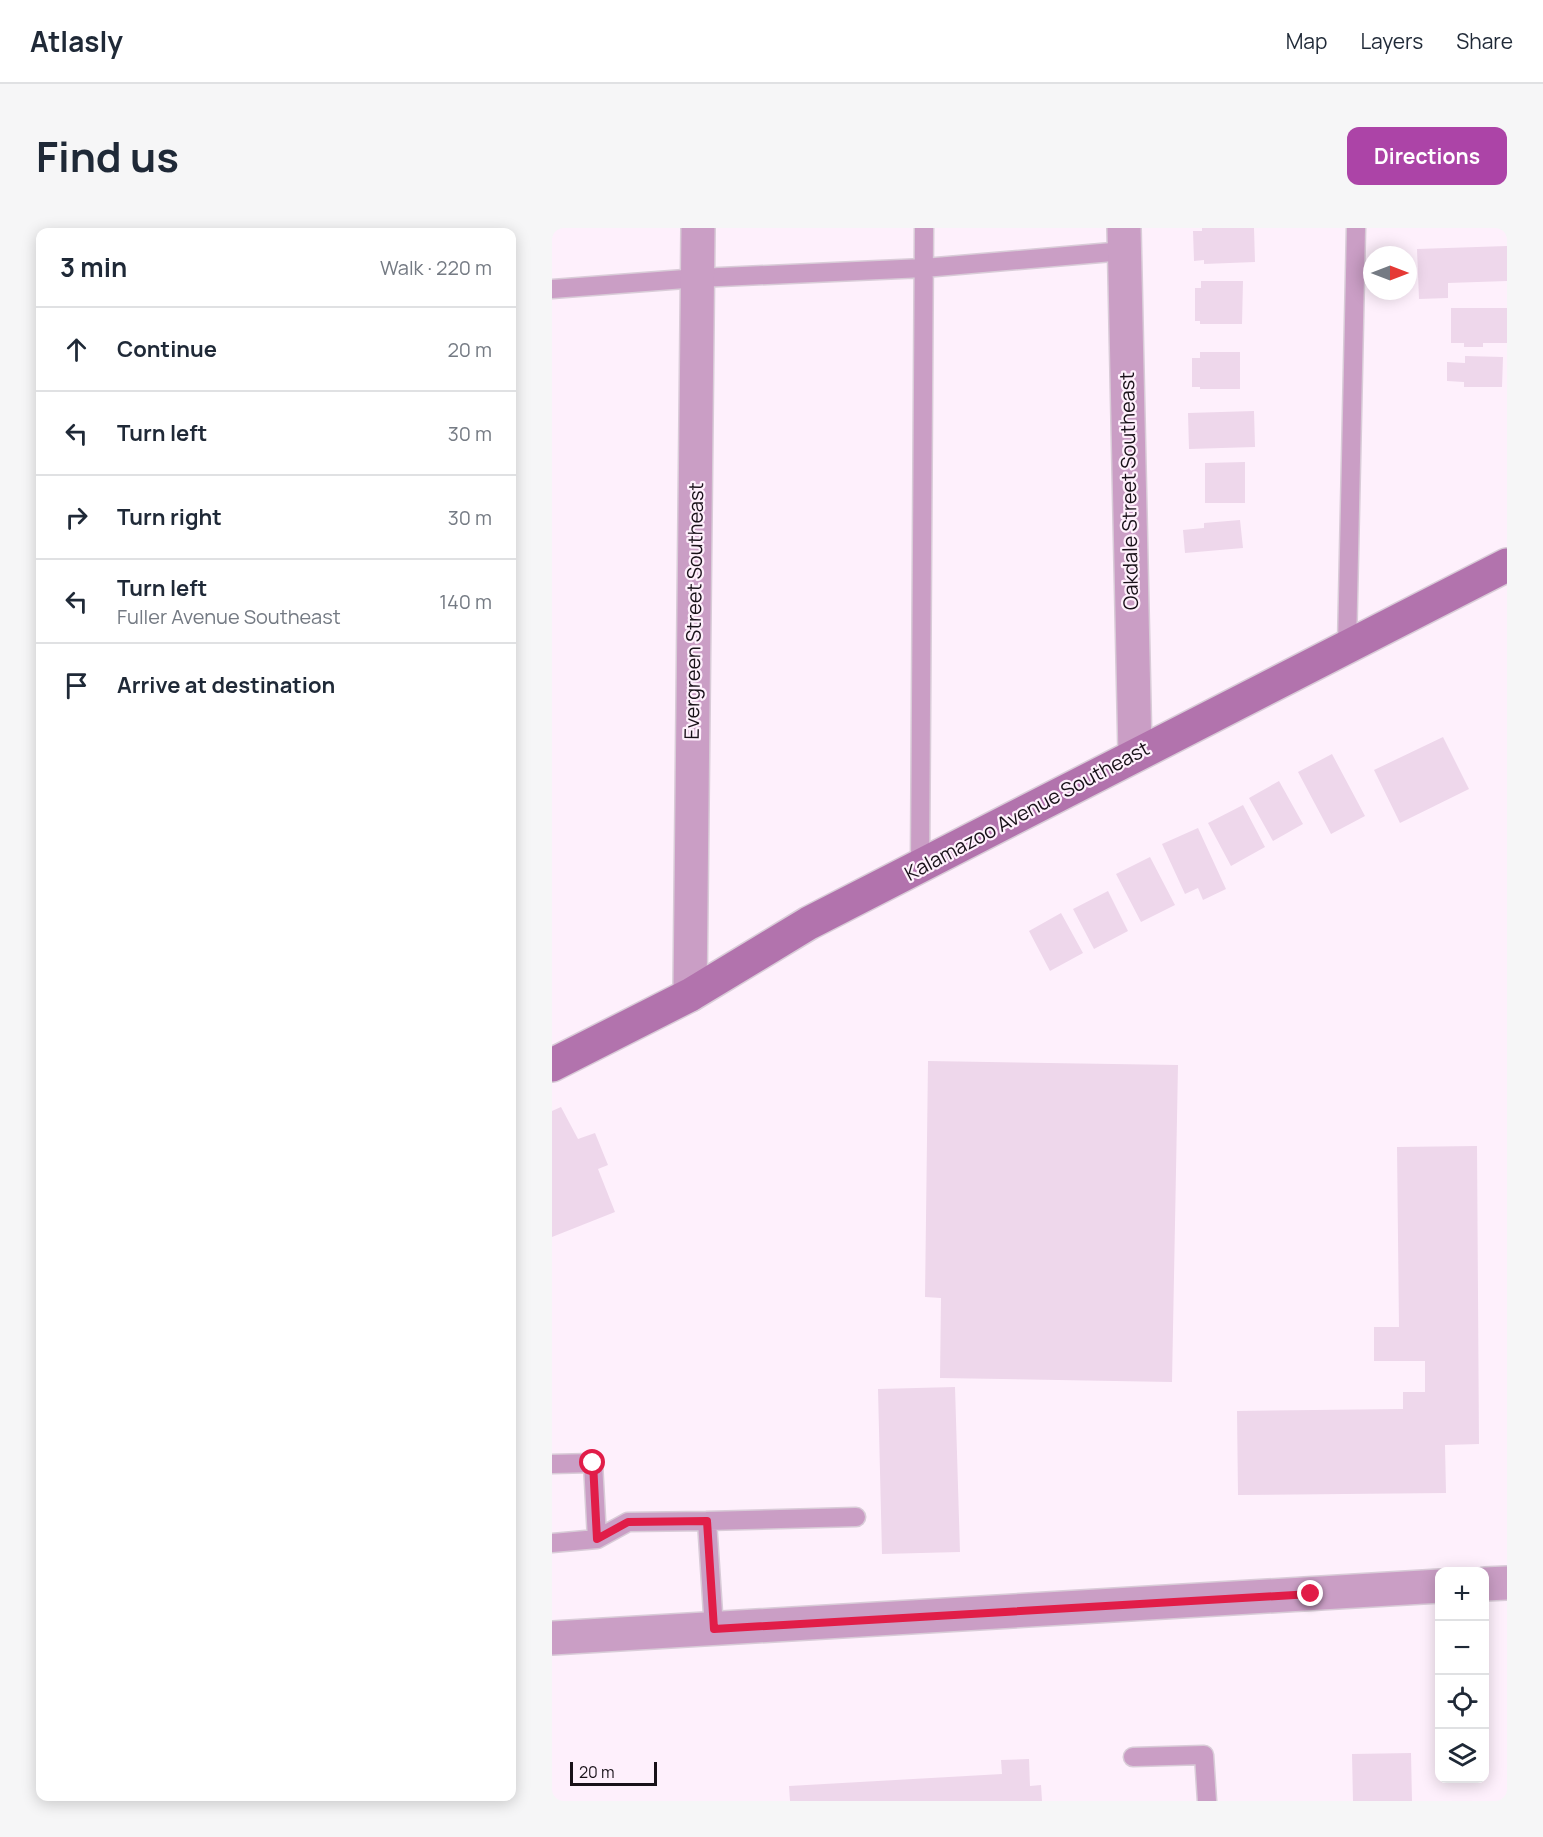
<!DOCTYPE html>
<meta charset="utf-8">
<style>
:root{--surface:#fff;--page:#f6f6f7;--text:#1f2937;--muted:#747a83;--line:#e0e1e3;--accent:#ac44a7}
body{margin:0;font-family:Manrope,sans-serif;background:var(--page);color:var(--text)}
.controls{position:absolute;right:18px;bottom:18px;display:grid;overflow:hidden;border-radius:12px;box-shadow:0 3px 15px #0003}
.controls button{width:54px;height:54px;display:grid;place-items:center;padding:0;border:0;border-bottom:2px solid var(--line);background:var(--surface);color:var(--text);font:30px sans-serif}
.compass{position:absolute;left:811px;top:18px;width:54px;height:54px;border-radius:50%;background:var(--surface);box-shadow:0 3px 15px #0003;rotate:90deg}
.scale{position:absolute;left:18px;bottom:15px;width:87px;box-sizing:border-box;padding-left:6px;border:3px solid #181118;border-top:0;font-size:16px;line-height:21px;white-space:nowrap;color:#181118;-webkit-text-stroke:4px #fef0fc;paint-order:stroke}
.stop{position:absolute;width:18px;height:18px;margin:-14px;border:4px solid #e11d48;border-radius:50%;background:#fff}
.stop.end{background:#e11d48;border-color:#fff;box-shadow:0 2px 6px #0008}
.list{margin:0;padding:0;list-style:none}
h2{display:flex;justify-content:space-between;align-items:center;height:78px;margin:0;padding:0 24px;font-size:26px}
h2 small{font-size:20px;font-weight:400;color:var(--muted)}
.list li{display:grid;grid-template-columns:39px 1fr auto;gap:18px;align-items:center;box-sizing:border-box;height:84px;padding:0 24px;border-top:2px solid var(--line)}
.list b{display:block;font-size:22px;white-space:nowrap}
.list p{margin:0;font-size:20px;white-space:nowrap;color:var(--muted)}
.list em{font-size:20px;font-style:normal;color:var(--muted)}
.icon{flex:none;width:33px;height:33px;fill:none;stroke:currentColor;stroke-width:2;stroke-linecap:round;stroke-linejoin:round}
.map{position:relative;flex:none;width:955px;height:1573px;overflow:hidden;border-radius:12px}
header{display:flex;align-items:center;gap:36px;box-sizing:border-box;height:84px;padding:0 30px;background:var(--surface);border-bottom:2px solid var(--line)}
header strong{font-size:28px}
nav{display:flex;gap:33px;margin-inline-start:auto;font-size:21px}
.intro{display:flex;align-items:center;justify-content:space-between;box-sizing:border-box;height:144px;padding:0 36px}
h1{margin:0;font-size:42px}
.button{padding:15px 27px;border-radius:12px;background:var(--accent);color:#fff;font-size:21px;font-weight:700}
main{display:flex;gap:36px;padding:0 36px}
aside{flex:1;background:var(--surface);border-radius:12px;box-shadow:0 3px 15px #0003}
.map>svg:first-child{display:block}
.building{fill:#eed7eb}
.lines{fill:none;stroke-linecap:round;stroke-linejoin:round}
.service-casing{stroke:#d9ccd8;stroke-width:21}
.minor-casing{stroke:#d9ccd8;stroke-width:36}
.tertiary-casing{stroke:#d9ccd8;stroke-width:36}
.secondary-casing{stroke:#d9ccd8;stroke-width:36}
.service{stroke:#ca9ec5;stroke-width:18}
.minor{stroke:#ca9ec5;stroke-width:33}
.tertiary{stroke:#ca9ec5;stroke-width:33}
.secondary{stroke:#b273ad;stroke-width:33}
.route{stroke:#e11d48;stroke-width:8}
.labels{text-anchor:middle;stroke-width:4.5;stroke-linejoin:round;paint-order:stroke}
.street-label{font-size:20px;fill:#181118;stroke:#fef0fc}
</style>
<header>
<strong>Atlasly</strong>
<nav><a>Map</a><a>Layers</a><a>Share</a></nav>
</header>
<div class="intro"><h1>Find us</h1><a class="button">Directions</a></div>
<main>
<aside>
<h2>3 min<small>Walk · 220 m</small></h2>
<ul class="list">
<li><svg class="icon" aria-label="ahead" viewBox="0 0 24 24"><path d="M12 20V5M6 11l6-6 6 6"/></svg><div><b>Continue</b></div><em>20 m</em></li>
<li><svg class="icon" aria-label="left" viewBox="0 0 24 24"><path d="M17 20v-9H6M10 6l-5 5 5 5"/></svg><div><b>Turn left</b></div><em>30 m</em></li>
<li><svg class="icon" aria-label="right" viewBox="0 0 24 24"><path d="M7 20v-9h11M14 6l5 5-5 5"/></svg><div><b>Turn right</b></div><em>30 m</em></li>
<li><svg class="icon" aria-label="left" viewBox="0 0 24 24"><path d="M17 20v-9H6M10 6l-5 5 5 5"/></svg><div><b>Turn left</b><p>Fuller Avenue Southeast</p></div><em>140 m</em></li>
<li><svg class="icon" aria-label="arrive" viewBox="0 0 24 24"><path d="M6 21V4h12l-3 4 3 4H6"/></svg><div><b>Arrive at destination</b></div></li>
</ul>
</aside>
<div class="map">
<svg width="955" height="1573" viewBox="0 0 955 1573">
<rect width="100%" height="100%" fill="#fef0fc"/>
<path class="building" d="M650 0H702L703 34 652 36V32L642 33 641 3H650Z
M955 18V53L896 55V70L867 71 865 21Z
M649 53H691L690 96H648V93H643V60H649Z
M899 80H955V115H931V119H912V115H899Z
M648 124H688V161H648V159H640V130H648Z
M913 128 951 129 950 159H912V154L895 153V134L913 135Z
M702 183 703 219 637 221 636 185Z
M693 234V275H653V235Z
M688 292 691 320 633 325 631 302 652 300V295Z
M891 509 917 561 848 595 822 542Z
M780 526 813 588 779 606 746 544Z
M727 553 751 596 721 613 697 570Z
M691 577 713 619 679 638 656 595Z
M646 600 674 661 651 672 646 660 633 666 610 616Z
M598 629 623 677 589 694 564 646Z
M556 663 576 703 542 721 521 681Z
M509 685 531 725 498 743 477 703Z
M376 833 626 837 620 1154 388 1150 389 1070 373 1069Z
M9 879 26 911 43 905 56 937 46 941 63 984 0 1009V883Z
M925 918 927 1216 893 1217 894 1265 686 1267 685 1183 851 1181V1164H873V1133H822V1099H847L845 919Z
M403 1159 408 1324 330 1326 326 1161Z
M859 1525 860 1573H801L800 1526Z
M477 1531 478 1558 489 1557 490 1573H238L237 1558 450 1546 449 1532Z"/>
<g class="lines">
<g class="service-casing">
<path id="service" d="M0 61 146 50 372 40 572 23
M795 418 804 0
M368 639 372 0
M0 1236 41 1235 45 1311
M0 1315 45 1311 76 1294 155 1293
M162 1401 155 1293 304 1289
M581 1529 652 1527 655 1573"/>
</g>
<g class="minor-casing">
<path id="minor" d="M138 767 146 0"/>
</g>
<g class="tertiary-casing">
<path id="tertiary" d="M572 0 583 526
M933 1356 955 1355
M0 1410 888 1358"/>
</g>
<g class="secondary-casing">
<path id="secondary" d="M0 837 138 767 257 695 955 337"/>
</g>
<use href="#service" class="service"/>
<use href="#minor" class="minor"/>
<use href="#tertiary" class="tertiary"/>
<use href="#secondary" class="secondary"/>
</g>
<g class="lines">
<path class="route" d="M41 1235 45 1311 76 1294 155 1293 162 1401 759 1366"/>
</g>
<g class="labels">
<g class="street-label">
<text transform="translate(577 263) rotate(-91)" y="7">Oakdale Street Southeast</text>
<text transform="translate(142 383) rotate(-89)" y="7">Evergreen Street Southeast</text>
<text transform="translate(475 583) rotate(-28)" y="7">Kalamazoo Avenue Southeast</text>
</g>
</g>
</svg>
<div class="controls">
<button>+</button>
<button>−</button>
<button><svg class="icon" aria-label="locate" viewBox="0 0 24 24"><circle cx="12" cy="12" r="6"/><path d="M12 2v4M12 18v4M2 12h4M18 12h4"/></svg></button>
<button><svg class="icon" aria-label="layers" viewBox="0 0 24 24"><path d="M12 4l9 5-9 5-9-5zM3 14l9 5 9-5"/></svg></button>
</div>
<svg class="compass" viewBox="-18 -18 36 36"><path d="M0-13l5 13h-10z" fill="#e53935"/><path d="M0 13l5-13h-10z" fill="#747a83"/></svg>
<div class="scale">20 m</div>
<div class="stop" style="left:41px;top:1235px"></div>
<div class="stop end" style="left:759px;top:1366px"></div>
</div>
</main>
